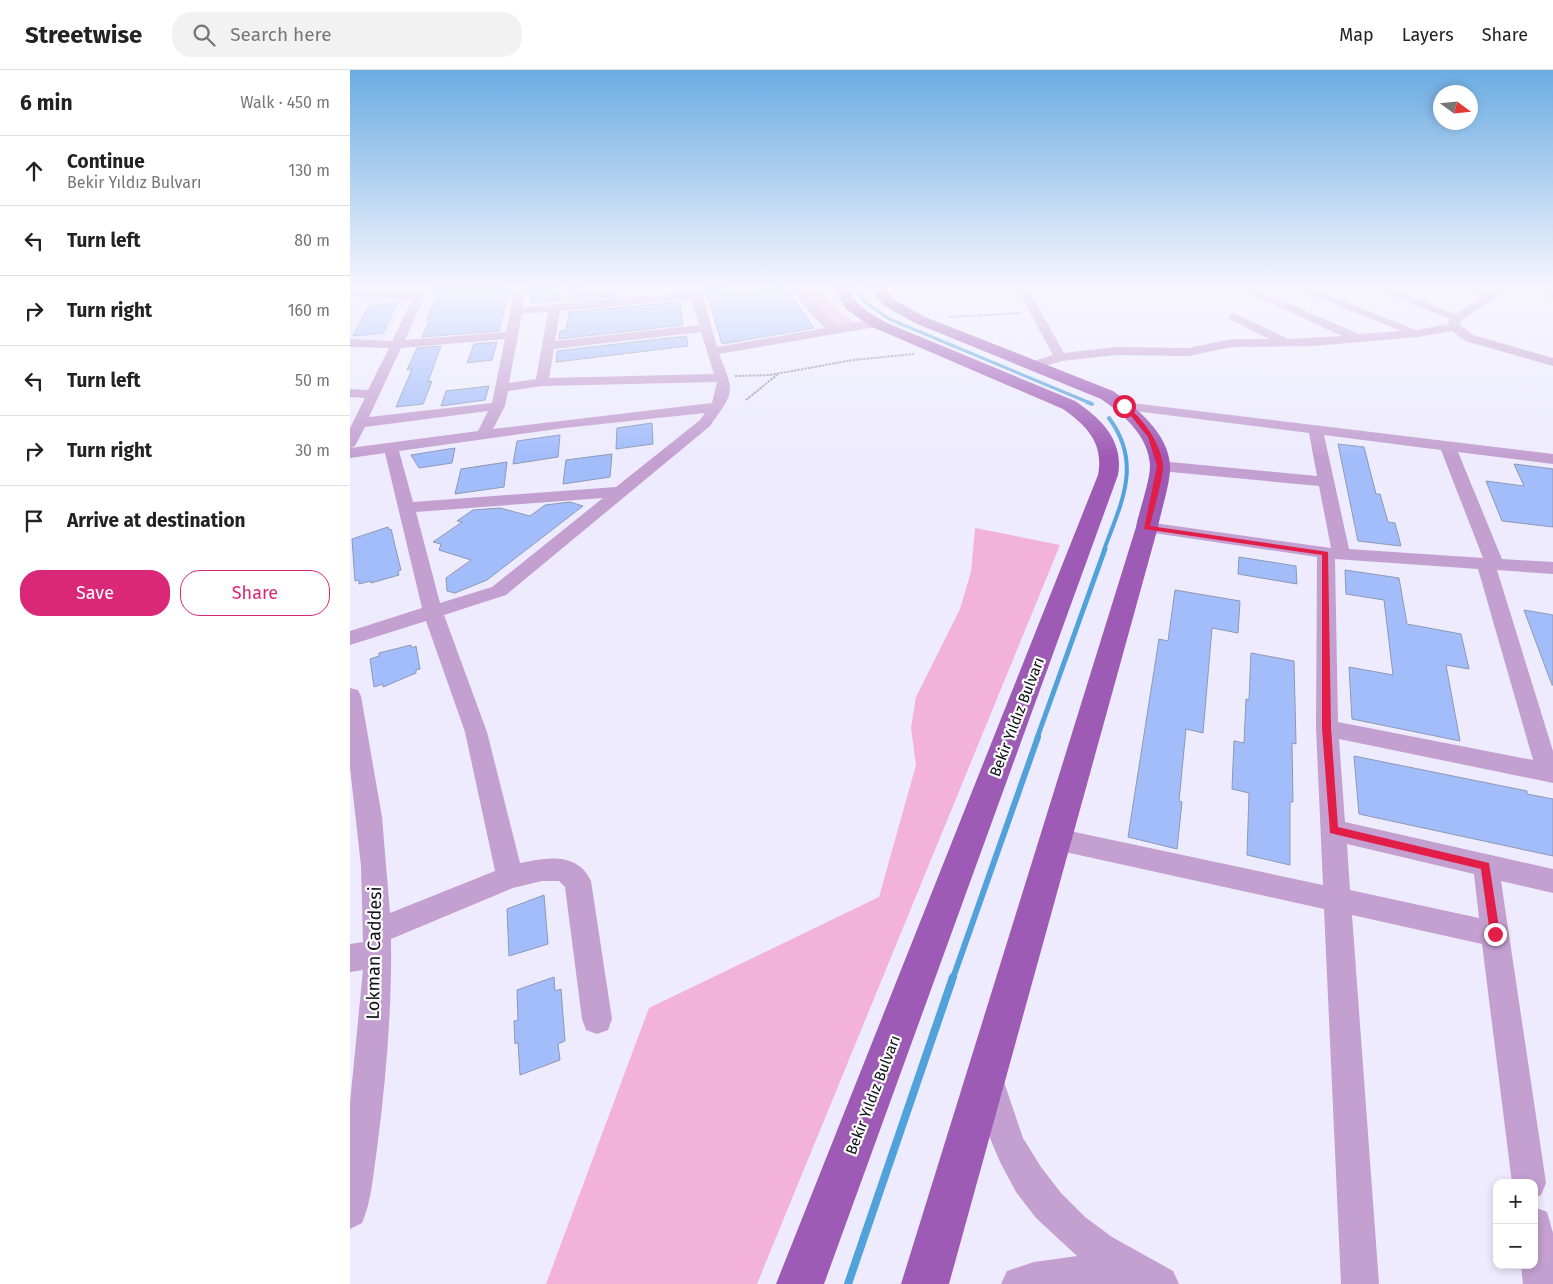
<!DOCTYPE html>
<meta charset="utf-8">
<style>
:root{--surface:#fff;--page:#f2f2f2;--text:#222;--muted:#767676;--line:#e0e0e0;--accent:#db2777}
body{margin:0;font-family:"Fira Sans",sans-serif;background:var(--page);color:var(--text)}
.controls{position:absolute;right:15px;bottom:15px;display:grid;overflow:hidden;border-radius:10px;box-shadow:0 2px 8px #0003}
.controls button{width:45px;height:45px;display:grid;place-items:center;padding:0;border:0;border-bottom:1px solid var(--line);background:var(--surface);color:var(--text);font:25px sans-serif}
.compass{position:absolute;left:1083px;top:15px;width:45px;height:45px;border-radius:50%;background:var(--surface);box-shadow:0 2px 8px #0003;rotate:105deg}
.stop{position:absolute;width:15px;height:15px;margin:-11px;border:4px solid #e11d48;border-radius:50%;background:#fff}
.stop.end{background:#e11d48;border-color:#fff;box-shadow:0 1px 5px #0008}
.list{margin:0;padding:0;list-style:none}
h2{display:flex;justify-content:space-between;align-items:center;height:65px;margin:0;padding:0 20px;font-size:21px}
h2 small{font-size:16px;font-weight:400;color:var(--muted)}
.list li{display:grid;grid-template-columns:32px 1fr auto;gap:15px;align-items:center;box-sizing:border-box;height:70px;padding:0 20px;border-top:1px solid var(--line)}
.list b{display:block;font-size:19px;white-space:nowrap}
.list p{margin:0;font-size:16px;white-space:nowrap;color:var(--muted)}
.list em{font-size:16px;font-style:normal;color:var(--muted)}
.actions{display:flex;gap:10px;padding:15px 20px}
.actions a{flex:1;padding:11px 0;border:1px solid var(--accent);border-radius:20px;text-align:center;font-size:18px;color:var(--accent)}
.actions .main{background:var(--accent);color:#fff}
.icon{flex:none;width:28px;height:28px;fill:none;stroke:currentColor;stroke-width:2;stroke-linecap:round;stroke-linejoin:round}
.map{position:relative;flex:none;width:1203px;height:1214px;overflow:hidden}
header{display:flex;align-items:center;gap:30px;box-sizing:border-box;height:70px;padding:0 25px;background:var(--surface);border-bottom:1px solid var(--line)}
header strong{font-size:24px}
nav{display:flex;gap:28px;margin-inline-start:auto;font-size:18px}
.search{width:350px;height:45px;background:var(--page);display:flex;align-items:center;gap:12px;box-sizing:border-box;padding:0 18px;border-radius:20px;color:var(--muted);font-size:19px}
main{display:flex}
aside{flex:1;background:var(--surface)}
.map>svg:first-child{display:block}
.built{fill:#e3dffd}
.green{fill:#f2b2d9}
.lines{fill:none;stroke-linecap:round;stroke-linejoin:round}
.stream-far4{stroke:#51a1da;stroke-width:3}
.stream-far3{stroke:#51a1da;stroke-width:4}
.stream-far2{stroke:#51a1da;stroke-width:5}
.stream-far1{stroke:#51a1da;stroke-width:6}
.stream{stroke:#51a1da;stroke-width:8}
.building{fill:#a3bdfb;stroke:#8d99b3}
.path{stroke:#9492a1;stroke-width:2;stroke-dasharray:2.5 1;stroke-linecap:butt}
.minor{fill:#c4a0d1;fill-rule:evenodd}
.major{fill:#9e5bb5;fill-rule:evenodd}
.route{fill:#e11d48}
.labels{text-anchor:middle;stroke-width:4.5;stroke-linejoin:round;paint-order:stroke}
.street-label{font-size:15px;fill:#100e18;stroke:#fbfbfb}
.near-street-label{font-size:18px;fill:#100e18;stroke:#fbfbfb}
</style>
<header>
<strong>Streetwise</strong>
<div class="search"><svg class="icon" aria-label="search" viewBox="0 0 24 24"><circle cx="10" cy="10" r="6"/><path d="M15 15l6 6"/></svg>Search here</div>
<nav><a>Map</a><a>Layers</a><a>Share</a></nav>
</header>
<main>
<aside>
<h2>6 min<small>Walk · 450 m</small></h2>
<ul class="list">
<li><svg class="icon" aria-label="ahead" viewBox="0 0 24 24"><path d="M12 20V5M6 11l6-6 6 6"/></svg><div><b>Continue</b><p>Bekir Yıldız Bulvarı</p></div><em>130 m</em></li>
<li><svg class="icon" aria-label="left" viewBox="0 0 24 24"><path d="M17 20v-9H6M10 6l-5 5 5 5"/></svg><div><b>Turn left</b></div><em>80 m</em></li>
<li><svg class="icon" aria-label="right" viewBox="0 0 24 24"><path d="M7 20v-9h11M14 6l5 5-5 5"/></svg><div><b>Turn right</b></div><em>160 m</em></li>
<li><svg class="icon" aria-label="left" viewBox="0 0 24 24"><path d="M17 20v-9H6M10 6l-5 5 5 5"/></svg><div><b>Turn left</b></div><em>50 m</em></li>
<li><svg class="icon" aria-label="right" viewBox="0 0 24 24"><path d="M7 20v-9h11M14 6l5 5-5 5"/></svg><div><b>Turn right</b></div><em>30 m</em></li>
<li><svg class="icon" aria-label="arrive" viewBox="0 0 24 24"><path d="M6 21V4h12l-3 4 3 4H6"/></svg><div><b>Arrive at destination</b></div></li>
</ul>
<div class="actions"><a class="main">Save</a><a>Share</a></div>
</aside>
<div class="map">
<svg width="1203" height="1214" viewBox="0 0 1203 1214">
<rect width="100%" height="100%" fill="#edebfd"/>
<path class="built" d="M0 226 55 227 34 271 0 270Z"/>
<path class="green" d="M447 217H473L472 220 482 235 504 253 484 256Z
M625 458 710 475 407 1214H196L299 938 529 827 566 695 561 658 566 627 610 539 621 502Z"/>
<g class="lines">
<path class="stream-far4" d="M505 217 514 231 539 249 740 333"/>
<path class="stream-far3" d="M737 332 742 334
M754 480C771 433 793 394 759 348"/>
<path class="stream-far2" d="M687 668 755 479"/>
<path class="stream-far1" d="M603 908 688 667"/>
<path class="stream" d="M498 1214 603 907"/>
</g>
<path class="building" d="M90 217H160L149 261 72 267 81 247 76 251Z
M183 217H209L210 230 180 233Z
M222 217H233V224L267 220V227L220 231Z
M355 217H372V221L388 219 389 222 435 217 464 258 372 274Z
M330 232 333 255 209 269 210 261 216 260 219 242Z
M47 233 33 263 3 266 19 236Z
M336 266 338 276 206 292 207 281Z
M147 272 142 290 117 293 124 274Z
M91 276 78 312 82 311 73 334 46 337 62 299 57 300 67 278Z
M139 316 135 330 91 336 96 321Z
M302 353 303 374 266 379 267 358Z
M210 365 208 387 163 394 167 371Z
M988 374 1014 377 1026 424H1030L1038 452 1045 453 1051 476 1008 471Z
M105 378 102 393 69 398 61 385Z
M262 384 260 407 213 414 216 390Z
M157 392 154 417 105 424 111 399Z
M1164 394 1203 399V457L1152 451 1136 411 1174 416Z
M220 432 233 436 137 510 105 523 97 521 96 508 121 490 89 480 91 474 83 472 112 452 107 451 123 440 150 438 180 446 195 435Z
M38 457 39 460 41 459 48 488 51 500 48 501 49 505 21 513V511L9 514V510L5 511 2 469Z
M889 487 946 496 947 514 888 504Z
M995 500 1049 508 1057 554 1111 564 1119 599 1096 595 1110 671 1002 649 999 597 1043 605 1034 530 996 524Z
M825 520 890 531 888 563 862 558 853 663 836 659 829 731 832 732 827 779 778 767 809 569 818 571Z
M1174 540 1203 545V615H1202Z
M61 575 62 578 66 576 70 599 66 600V603L33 617V614L24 617 20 589 29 586V583Z
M901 583 944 591 946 674 942 673 943 732H940V795L897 785 899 723 882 719 884 671 894 673 896 629 899 630Z
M1004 686 1177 721V724L1203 729V786L1009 744Z
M194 825 198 874 159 886 157 839Z
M204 907 205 921 211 919 215 971 208 974 210 990 170 1005 168 972 165 974 164 951 168 950 167 920Z"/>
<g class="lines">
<path class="path" d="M599 247 672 243
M385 306 420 305 503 290 564 284
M396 330 428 304"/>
<path class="minor" d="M68 217H79L55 270 156 262 165 217H176L173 237 341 222 340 217H351L367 277 475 258 451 233 442 217H453L460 229 486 256 526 249 532 253 526 257 369 284C386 324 383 323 360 356L156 525 94 545 137 662 170 793C196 787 228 782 241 811L262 949 258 960 247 964 236 960 232 949 215 817 209 811H192L163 818 41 869C42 940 36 1009 27 1079 23 1104 22 1130 12 1153L0 1159V1033L13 900 0 902V874L13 872 11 796 0 698V618L8 620 11 626 32 747 40 843 145 801 115 662 76 551 0 575V561L72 538 35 383 0 388V378L128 361 138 341 15 357 5 376 0 378V358L15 328 0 327V319L18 320 39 278 0 277V269L42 271 62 230 0 226V220L65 223ZM342 229 349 255 205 271 210 241ZM198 242 186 309 159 313 172 244ZM351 262 364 304 199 308 204 279ZM155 269 142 333 19 347 51 278ZM367 312 362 333 143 359 155 336 158 321 192 316ZM355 343 350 350 266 417 63 432 49 381 214 358ZM253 428 142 517 90 533 66 442Z
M666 217H677L714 283 765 277 838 278 882 269H919L879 249V245L883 243 939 269 992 266 885 217H900L1009 264 1051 261 941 217H957L1066 260 1098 254 1099 249 1021 217H1037L1105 244 1132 227 1111 217H1127L1140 222 1151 217H1167L1148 226 1110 251V255L1123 265 1203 288V296L1115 271 1102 261 1068 267 964 276 882 277 838 286 765 285 712 291 686 299 679 295 681 292 703 285Z
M1182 217H1196L1203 221V229Z
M774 332 1203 384V394L1108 382 1152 489 1203 492V504L1147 500 1203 681V713L989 669 995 752 1203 799V823L1151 811 1196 1113 1191 1125 1184 1128V1113H1162L1132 874 1002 845 1029 1214H991L974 839 706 780 697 777 693 769 697 761 706 758 973 815 966 658 967 487 797 462 791 461 788 457 791 453 797 452 981 478 969 416 810 401 802 396 810 391 967 406 959 363 769 339 767 336 769 333ZM974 365 1091 380 1133 488 999 479ZM985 489 1128 499 1183 690 988 652ZM997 774 1124 804 1129 848 1000 820Z
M640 998 651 1003 673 1068 691 1097 711 1123 735 1147 762 1167 823 1201 829 1214H651L657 1201 684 1192 727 1186 686 1148 666 1122 650 1092 632 1049 624 1014 629 1003Z
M1184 1137 1197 1142 1203 1163V1214H1173L1171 1195H1184Z"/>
<path class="major" d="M483 217H497C504 235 521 244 537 253L725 331C752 349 774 371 768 405L474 1214H426L748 405C754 373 737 356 713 339L520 256 496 239Z
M520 217H535L543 229 575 247 763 321C787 338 819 364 820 396 821 411 811 441 808 457L599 1214H551L786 457C789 441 800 411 800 396 799 366 773 344 751 329L565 253 533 235Z"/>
</g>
<linearGradient id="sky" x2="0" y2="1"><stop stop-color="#6bace2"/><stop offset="0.56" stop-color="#f7f6fe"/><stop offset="1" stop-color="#f7f6fe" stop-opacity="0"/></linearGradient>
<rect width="1203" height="387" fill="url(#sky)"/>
<path class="route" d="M772 335H776C794 351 809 370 813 394 814 406 803 442 800 456L978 482 981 658 988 757 1139 793 1150 864 1149 868 1145 869 1140 864 1131 799 980 763 972 658V485L794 459 807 396 798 367Z"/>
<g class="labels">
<g class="street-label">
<text transform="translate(667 647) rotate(-69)" y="5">Bekir Yıldız Bulvarı</text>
<text transform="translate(523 1025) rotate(-69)" y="5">Bekir Yıldız Bulvarı</text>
</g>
<g class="near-street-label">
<text transform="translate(24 883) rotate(-89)" y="6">Lokman Caddesi</text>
</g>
</g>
</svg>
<div class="controls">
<button>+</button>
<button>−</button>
</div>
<svg class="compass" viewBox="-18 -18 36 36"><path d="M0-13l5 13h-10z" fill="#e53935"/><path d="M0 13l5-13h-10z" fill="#767676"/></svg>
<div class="stop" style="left:774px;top:336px"></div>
<div class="stop end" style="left:1145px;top:864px"></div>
</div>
</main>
